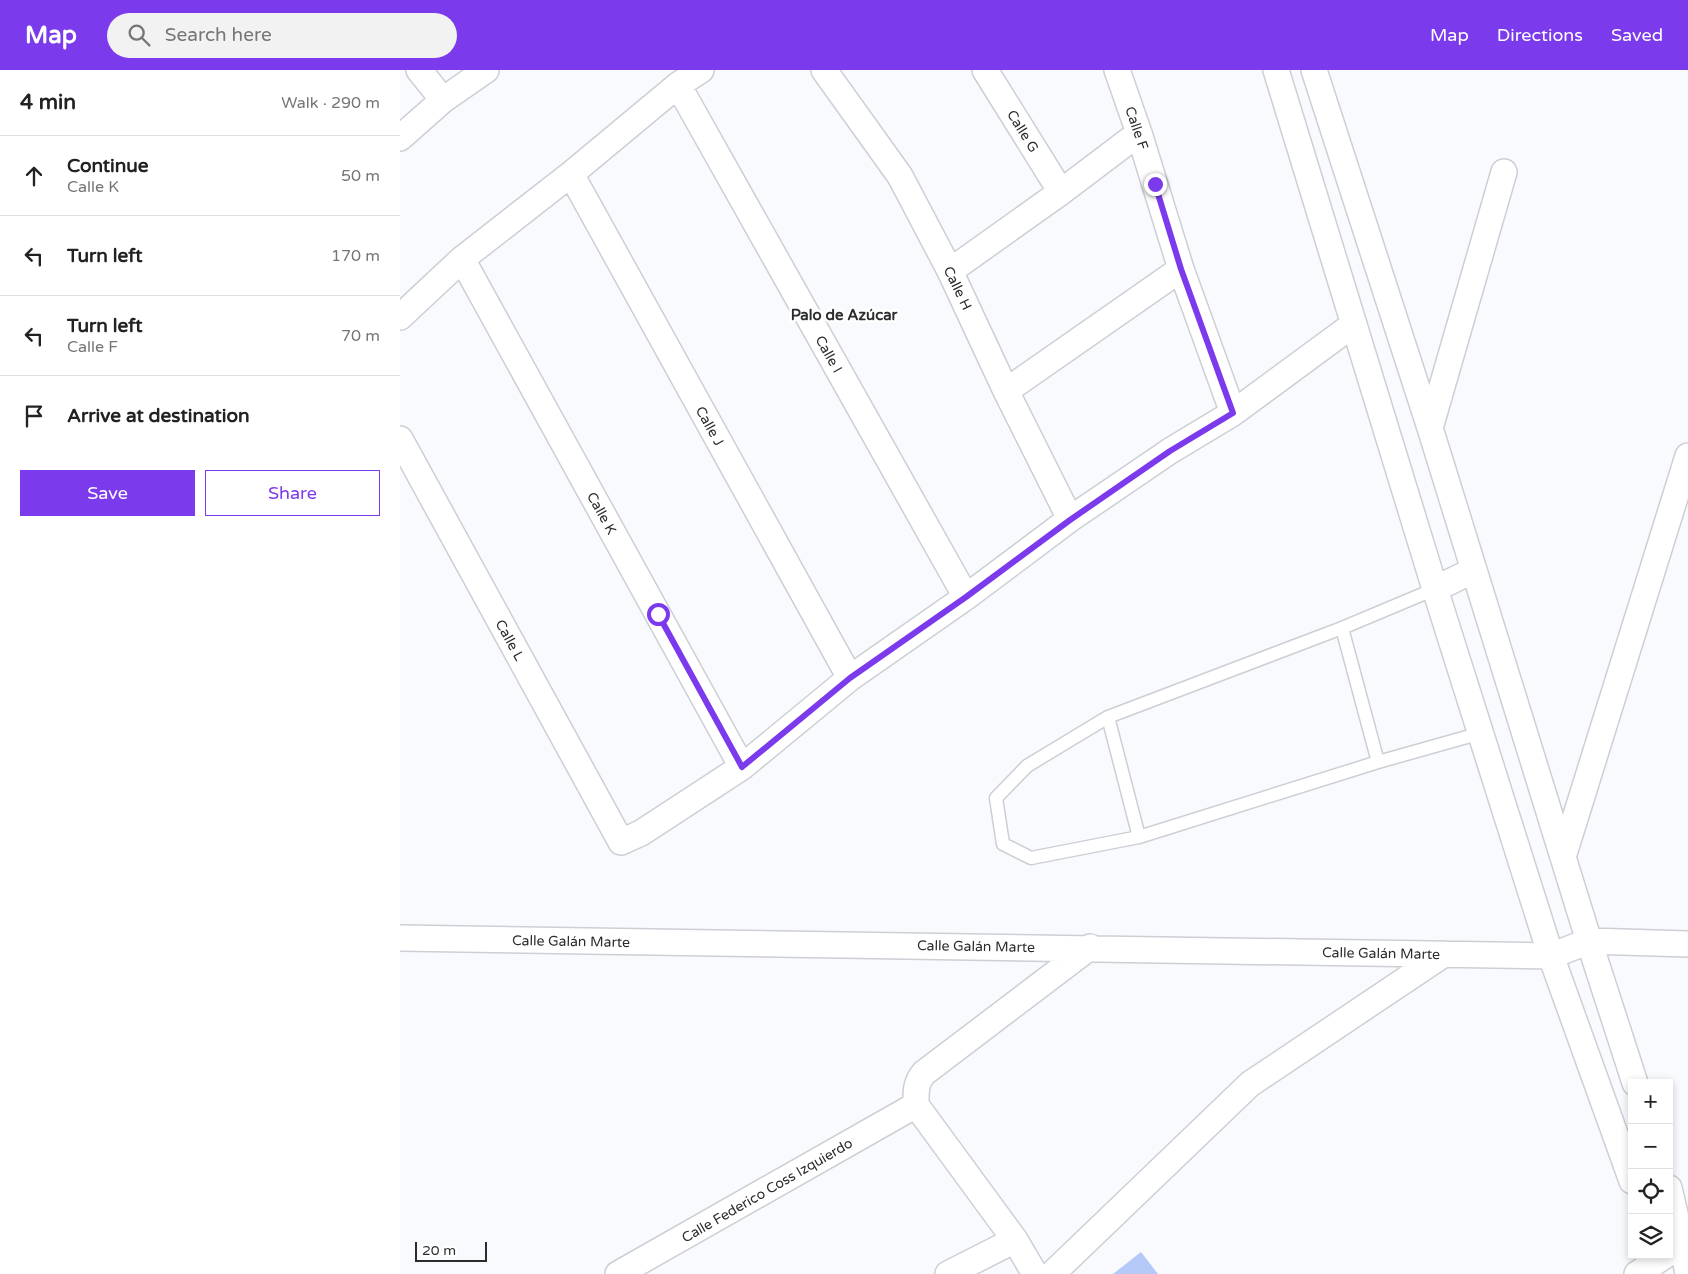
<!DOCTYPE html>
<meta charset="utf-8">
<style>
:root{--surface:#fff;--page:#f2f2f2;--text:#222;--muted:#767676;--line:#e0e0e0;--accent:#7c3aed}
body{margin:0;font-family:"Varela Round",sans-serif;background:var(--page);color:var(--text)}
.controls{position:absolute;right:15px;bottom:15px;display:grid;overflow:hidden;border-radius:0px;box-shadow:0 2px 8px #0003}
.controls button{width:45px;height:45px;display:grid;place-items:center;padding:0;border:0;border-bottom:1px solid var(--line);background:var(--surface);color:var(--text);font:25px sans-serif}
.scale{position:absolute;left:15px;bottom:12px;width:72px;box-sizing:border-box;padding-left:5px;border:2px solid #2b2c2e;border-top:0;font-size:14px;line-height:18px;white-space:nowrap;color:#2b2c2e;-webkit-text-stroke:4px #fff;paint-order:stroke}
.stop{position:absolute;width:15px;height:15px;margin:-11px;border:4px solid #7c3aed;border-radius:50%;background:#fff}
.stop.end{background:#7c3aed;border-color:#fff;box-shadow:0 1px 5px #0008}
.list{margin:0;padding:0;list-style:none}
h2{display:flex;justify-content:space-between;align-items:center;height:65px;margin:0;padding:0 20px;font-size:21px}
h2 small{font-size:16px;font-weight:400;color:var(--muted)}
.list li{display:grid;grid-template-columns:32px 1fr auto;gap:15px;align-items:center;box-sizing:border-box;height:80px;padding:0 20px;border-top:1px solid var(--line)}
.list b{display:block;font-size:19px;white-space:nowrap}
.list p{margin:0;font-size:16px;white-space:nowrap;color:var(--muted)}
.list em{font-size:16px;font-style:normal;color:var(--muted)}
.actions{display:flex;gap:10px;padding:15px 20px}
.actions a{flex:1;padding:11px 0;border:1px solid var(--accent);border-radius:0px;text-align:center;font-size:18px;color:var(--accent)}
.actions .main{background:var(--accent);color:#fff}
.icon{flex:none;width:28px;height:28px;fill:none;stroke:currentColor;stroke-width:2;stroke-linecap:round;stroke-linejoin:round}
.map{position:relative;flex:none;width:1288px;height:1204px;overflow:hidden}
header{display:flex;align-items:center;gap:30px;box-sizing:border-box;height:70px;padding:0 25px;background:var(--accent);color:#fff}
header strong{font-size:24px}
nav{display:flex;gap:28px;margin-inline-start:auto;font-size:18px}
.search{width:350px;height:45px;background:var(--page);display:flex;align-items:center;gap:12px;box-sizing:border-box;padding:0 18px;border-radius:28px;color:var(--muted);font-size:19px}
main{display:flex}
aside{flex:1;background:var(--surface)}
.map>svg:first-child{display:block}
.green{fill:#b4c9f8}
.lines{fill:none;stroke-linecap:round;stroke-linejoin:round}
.lane-casing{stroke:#cccfd4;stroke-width:15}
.street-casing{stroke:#cccfd4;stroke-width:28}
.lane{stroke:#fff;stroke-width:12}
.street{stroke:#fff;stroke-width:25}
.route{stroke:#7c3aed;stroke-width:6}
.labels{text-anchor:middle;stroke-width:5;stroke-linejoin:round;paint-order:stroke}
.street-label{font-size:14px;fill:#2b2c2e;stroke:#fff}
.neighbourhood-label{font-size:15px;font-weight:bold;fill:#2b2c2e;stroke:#fff}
</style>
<header>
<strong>Map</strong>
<div class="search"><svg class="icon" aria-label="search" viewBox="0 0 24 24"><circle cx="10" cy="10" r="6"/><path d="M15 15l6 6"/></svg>Search here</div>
<nav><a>Map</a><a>Directions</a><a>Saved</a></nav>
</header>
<main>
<aside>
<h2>4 min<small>Walk · 290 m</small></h2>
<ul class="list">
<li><svg class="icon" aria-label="ahead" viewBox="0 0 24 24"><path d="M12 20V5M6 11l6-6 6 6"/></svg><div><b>Continue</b><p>Calle K</p></div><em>50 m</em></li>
<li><svg class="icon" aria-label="left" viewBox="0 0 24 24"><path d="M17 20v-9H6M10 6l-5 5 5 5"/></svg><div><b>Turn left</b></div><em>170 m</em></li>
<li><svg class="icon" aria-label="left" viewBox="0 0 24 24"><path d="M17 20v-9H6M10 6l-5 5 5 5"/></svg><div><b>Turn left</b><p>Calle F</p></div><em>70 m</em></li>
<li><svg class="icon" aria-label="arrive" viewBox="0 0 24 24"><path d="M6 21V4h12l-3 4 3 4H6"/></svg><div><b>Arrive at destination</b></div></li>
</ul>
<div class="actions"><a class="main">Save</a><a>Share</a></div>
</aside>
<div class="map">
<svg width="1288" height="1204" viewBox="0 0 1288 1204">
<rect width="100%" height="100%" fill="#f8fafe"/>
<path class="green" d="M741 1182 758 1204H713Z"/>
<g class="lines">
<g class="lane-casing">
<path id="lane" d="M1035 519 942 558 708 647 627 696 596 728 603 774 631 788 739 767 978 692 1081 663
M942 558 978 692
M708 647 739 767"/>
</g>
<g class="street-casing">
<path id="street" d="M19 0 43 30
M424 0 500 106 550 201 606 321 670 449
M585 0 661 122
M717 0 739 63 781 199 833 343
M876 0 1035 519 1151 886 1232 1111
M914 0 1030 358 1189 871 1235 1013
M278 15 566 527
M0 68 43 30 86 0
M171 104 450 608
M62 189 342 697
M550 201 661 122 739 63
M0 247 62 189 171 104 278 15 301 0
M606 321 781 199
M1030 358 1104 102
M0 369 221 772 241 763 342 697 450 608 566 527 670 449 770 381 833 343 954 254
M1035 519 1074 500
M1163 787 1288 386
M0 868 1151 886 1189 871 1288 874
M1269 1118 1283 1177 1288 1204
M218 1204 516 1035
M548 1204 615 1170
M635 1204 615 1170 516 1035C516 1023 515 1013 524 1003L690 877
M652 1204 850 1014 1044 884
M1237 1204 1266 1185"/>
</g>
<use href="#lane" class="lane"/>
<use href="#street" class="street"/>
</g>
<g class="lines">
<path class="route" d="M258 544 342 697 450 608 566 527 670 450 770 381 833 343 781 199 755 114"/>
</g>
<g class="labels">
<g class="street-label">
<text transform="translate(737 58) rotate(71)" y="5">Calle F</text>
<text transform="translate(623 61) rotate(58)" y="5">Calle G</text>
<text transform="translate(558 218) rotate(64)" y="5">Calle H</text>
<text transform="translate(429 284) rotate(61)" y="5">Calle I</text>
<text transform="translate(310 356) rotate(61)" y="5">Calle J</text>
<text transform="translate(202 443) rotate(61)" y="5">Calle K</text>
<text transform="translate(110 570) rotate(61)" y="5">Calle L</text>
<text transform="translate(171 871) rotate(1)" y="5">Calle Galán Marte</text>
<text transform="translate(576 876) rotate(1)" y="5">Calle Galán Marte</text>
<text transform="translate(981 883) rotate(1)" y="5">Calle Galán Marte</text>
<text transform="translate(367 1120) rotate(-30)" y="5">Calle Federico Coss Izquierdo</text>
</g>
<g class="neighbourhood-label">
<text x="444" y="250">Palo de Azúcar</text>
</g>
</g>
</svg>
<div class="controls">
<button>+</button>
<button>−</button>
<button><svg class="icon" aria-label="locate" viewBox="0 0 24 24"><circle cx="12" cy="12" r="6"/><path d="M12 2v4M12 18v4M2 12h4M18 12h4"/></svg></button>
<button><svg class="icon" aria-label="layers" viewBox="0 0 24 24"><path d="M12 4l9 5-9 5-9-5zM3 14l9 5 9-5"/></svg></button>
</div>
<div class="scale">20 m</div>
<div class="stop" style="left:258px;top:544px"></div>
<div class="stop end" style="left:755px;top:114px"></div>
</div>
</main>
